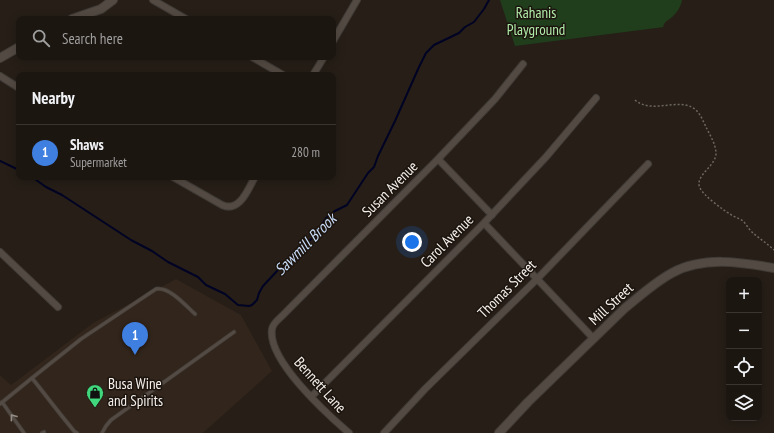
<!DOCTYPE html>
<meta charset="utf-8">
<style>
:root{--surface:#1c1611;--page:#251f1a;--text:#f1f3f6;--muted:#a09f9f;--line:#3a3531;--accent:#d93025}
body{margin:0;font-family:"PT Sans Narrow",sans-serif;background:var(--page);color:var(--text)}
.controls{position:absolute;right:12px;bottom:12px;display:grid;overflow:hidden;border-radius:8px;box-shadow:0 2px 10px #0003}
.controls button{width:36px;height:36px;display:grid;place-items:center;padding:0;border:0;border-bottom:1px solid var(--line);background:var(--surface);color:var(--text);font:20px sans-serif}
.you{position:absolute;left:412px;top:242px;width:14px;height:14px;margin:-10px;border:3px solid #fff;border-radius:50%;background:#1a73e8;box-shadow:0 0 0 6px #1a73e833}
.badge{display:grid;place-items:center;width:26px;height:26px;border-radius:50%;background:var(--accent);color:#fff;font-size:13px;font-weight:700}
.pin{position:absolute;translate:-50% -33px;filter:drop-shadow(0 1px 2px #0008)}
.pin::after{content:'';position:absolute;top:21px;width:14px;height:12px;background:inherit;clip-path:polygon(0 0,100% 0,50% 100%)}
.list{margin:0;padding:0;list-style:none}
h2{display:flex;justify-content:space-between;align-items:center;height:52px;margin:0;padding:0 16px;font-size:17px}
h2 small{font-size:13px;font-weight:400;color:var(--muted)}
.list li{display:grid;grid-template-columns:26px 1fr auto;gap:12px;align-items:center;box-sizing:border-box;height:56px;padding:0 16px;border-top:1px solid var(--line)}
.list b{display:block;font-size:15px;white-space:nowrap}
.list p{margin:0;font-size:13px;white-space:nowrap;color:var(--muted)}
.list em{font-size:13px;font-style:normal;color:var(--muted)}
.icon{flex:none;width:22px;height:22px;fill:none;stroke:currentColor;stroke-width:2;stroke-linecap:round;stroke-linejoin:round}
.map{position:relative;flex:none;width:774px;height:433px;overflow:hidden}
.search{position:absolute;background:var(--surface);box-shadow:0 2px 10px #0003;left:16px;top:16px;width:320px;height:44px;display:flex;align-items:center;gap:10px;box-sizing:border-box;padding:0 14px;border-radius:8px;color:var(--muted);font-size:15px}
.panel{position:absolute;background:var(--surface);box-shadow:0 2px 10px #0003;left:16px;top:72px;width:320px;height:108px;border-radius:8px}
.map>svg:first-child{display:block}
.built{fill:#32251b}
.green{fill:#203e1c}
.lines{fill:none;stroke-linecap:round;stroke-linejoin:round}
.stream{stroke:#000324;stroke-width:2}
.lane-casing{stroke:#413b37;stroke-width:4.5}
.street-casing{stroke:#413b37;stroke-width:8}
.secondary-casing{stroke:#413b37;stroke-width:10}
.path{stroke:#6e6761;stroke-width:1.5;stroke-dasharray:2 2;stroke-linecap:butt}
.lane{stroke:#534a43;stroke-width:3}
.street{stroke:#534a43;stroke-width:6}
.secondary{stroke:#534a43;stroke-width:8}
.oneway{stroke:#948d87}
.labels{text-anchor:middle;stroke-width:3;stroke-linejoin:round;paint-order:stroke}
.park-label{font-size:15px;fill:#b0eba8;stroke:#1c140e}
.street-label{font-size:15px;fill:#f6f1ec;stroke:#1c140e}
.poi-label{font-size:15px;fill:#f6f1ec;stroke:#1c140e;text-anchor:start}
.water-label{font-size:16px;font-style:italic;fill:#c9ddf8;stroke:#1c140e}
</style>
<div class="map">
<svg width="774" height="433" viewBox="0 0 774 433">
<rect width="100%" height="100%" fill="#261e17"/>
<path class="built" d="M176 279 241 315 272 371 203 433H0V375L11 385 93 323Z"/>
<path class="green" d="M500 0H682C681 6 677 13 672 17 668 21 666 20 663 26L664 27 515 46Z"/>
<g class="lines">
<path class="stream" d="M0 161 19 170
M32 177 46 187 62 195 131 240 152 251 168 262 198 277 206 285 225 294 238 305 249 306 252 305 257 300 259 293 263 286 278 270 284 266 297 253 305 244 314 237 326 218 335 211 347 205 368 173 374 167 378 156 395 121 419 67 426 53 434 45 459 33 465 27 474 22 484 9 489 0"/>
<g class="lane-casing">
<path id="lane" d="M32 378 81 339 156 289C170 287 185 305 195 314
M2 402 24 433
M0 404 32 378 61 415 74 431 77 433
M42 433 44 432
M102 433 106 426 111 420 234 332"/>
</g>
<g class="street-casing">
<path id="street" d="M153 0 186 19
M333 41 357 0
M252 57 283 75
M313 75 324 57
M0 76 19 88
M438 159 492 215
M173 177 222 205C240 213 248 189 255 177
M484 223 594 339
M0 252 58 307
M311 397 484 223 546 157 596 98
M349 433C327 414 267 360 272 329 273 323 279 319 283 315L438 159 495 99 523 64
M384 433 425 389 537 279 648 164"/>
</g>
<g class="secondary-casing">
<path id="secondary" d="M72 19 101 9 113 0
M0 58 19 47
M499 433 528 402 625 308C640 296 655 282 672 273 703 256 740 262 774 268"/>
</g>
<path class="path" d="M635 100C652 115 680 96 696 110 701 115 704 123 707 129 711 137 716 145 716 154 715 167 694 176 700 188 703 195 723 210 730 214 734 217 739 218 743 221 746 224 748 228 751 231 758 238 767 243 774 250"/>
<use href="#lane" class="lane"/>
<use href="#street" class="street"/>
<use href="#secondary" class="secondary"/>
</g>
<defs><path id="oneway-chevron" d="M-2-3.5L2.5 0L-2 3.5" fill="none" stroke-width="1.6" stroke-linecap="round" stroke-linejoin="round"/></defs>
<use class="oneway" href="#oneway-chevron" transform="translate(13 417) rotate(-126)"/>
<defs>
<g id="shop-pin" transform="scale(0.9)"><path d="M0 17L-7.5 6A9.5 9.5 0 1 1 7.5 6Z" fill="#41d77c" stroke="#1c140e"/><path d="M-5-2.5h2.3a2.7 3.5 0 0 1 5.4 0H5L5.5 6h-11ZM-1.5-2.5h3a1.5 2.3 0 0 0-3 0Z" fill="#111"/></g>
</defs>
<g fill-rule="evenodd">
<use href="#shop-pin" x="95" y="393"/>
</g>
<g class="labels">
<g class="park-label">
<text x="536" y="18">Rahanis<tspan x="536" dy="17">Playground</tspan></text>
</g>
<g class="street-label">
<text transform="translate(390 189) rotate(-45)" y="5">Susan Avenue</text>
<text transform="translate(447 241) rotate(-45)" y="5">Carol Avenue</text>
<text transform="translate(507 289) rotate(-45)" y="5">Thomas Street</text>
<text transform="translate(611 304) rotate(-43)" y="5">Mill Street</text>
<text transform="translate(320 385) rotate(48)" y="5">Bennett Lane</text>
</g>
<g class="poi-label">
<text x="108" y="389">Busa Wine<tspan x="108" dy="17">and Spirits</tspan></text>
</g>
<g class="water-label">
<text transform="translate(305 244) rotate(-45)" y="6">Sawmill Brook</text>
</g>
</g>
</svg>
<div class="controls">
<button>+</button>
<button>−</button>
<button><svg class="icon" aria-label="locate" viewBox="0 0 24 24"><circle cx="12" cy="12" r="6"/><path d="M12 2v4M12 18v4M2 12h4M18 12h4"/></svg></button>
<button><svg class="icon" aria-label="layers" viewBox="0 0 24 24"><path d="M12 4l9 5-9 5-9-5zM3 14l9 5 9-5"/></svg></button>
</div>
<div class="you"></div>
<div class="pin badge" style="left:135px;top:355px;background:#3f7fe0">1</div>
<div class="search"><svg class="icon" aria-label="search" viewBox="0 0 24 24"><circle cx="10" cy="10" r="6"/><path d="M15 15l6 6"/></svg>Search here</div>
<section class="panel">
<h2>Nearby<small></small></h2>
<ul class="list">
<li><span class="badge" style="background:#3f7fe0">1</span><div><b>Shaws</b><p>Supermarket</p></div><em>280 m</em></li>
</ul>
</section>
</div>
